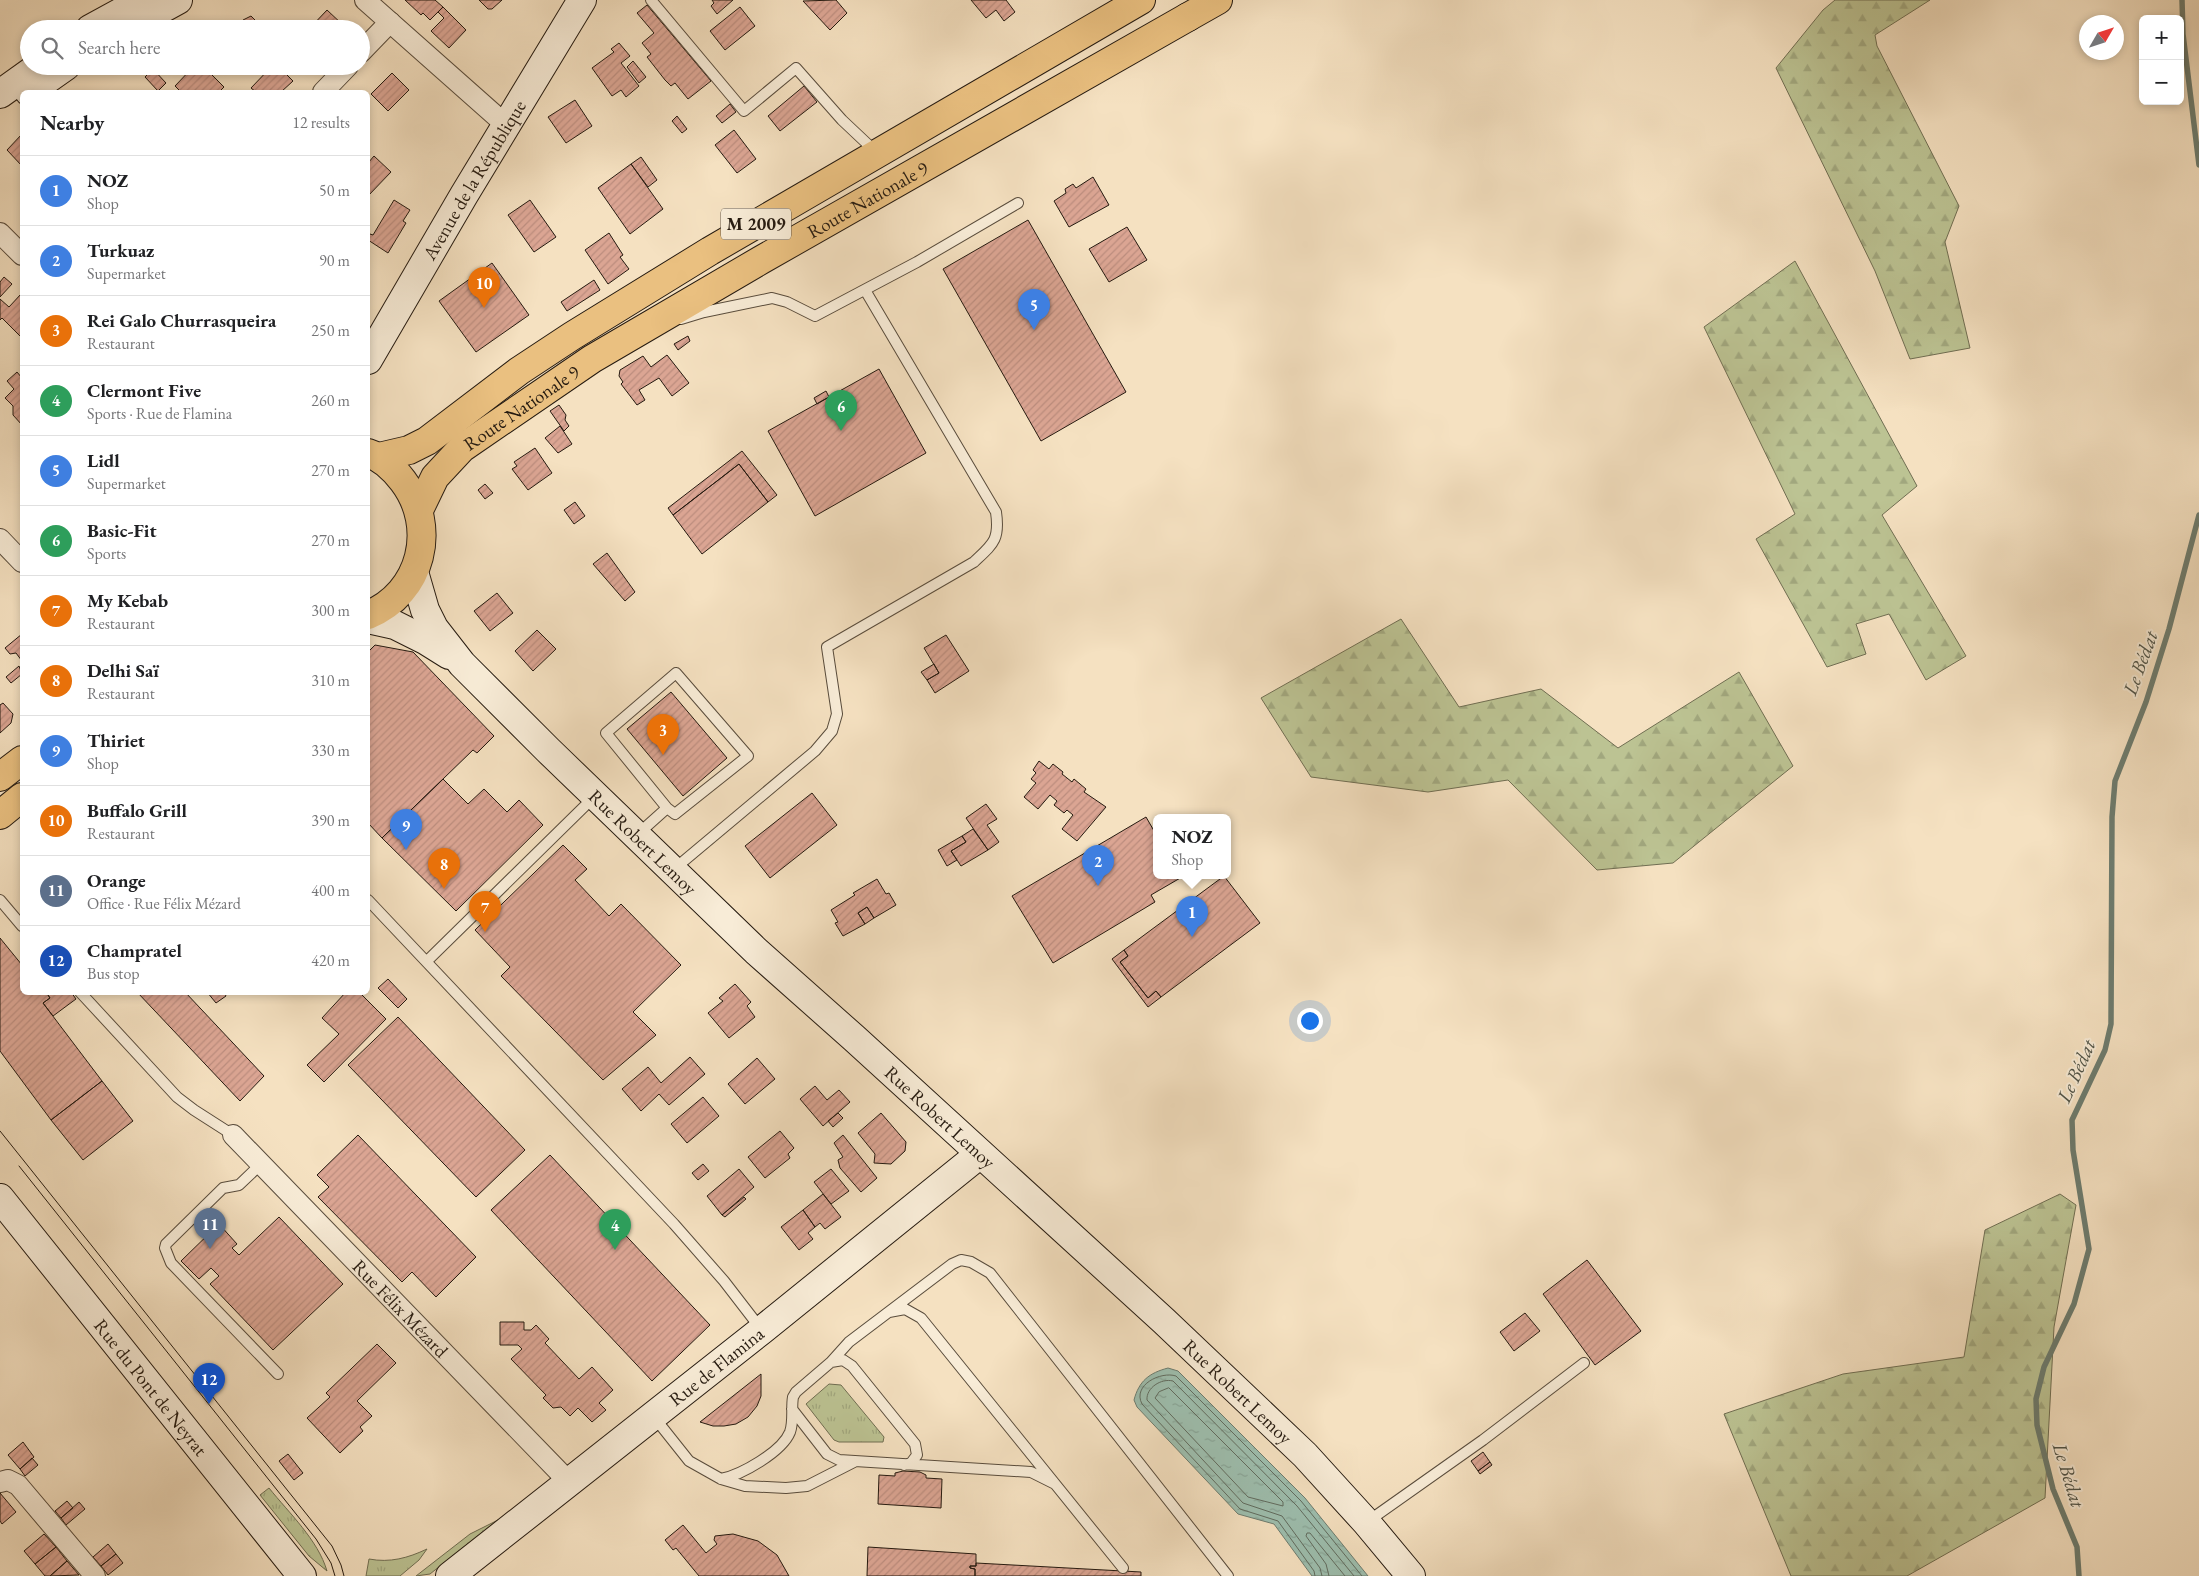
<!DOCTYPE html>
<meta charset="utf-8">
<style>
:root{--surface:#fff;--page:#f2f2f2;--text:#202124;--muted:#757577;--line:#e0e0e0;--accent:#b45309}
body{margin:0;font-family:"EB Garamond",serif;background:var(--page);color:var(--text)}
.controls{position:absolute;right:15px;top:15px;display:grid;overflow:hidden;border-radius:8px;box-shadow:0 2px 8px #0003}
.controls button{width:45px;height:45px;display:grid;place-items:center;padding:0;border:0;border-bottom:1px solid var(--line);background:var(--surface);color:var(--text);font:25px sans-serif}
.compass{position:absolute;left:2079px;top:15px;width:45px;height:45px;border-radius:50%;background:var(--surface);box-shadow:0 2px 8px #0003;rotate:51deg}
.you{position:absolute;left:1309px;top:1020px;width:18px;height:18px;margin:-12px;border:4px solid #fff;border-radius:50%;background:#1a73e8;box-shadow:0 0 0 8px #1a73e833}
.badge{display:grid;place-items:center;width:32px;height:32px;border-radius:50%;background:var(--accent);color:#fff;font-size:16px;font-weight:700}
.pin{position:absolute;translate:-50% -41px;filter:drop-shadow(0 1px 2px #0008)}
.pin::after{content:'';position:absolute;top:26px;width:18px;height:15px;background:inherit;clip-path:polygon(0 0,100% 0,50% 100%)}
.popup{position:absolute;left:1153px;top:814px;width:78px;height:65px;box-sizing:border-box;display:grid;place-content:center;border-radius:8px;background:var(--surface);filter:drop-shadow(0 1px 4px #0005);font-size:16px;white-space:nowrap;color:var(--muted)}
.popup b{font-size:19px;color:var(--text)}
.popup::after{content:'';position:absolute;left:50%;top:100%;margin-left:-10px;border:10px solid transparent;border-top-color:var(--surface)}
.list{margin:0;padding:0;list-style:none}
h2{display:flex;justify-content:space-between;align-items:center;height:65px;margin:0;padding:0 20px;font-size:21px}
h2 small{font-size:16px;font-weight:400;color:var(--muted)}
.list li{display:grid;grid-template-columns:32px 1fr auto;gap:15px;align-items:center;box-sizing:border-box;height:70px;padding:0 20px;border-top:1px solid var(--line)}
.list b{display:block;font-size:19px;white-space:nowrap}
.list p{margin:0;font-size:16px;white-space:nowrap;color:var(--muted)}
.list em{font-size:16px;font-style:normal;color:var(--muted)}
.icon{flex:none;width:28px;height:28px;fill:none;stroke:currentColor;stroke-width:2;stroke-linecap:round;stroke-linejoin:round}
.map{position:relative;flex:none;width:2199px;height:1576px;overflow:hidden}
.search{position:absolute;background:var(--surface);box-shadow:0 2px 8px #0003;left:20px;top:20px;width:350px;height:55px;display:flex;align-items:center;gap:12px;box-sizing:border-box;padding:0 18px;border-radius:28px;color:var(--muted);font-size:19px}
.panel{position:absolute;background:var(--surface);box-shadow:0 2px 8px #0003;left:20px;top:90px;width:350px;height:905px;border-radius:8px}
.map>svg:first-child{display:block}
.grass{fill:url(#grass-tufts);stroke:#706e52}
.forest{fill:url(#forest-firs);stroke:#706e52}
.water{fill:url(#water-ripples);stroke:#6d7c6f}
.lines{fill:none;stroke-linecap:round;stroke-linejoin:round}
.shore{stroke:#616c5f;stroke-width:1}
.stream{stroke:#6d7c6f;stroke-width:5.5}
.building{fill:url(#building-hatch);stroke:#251a10}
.lane-casing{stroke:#594c3c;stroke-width:12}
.street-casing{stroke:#594c3c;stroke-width:22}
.secondary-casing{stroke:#251a10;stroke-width:30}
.primary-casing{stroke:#251a10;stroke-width:30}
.highway-casing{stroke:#251a10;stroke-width:30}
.lane{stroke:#f8ecd7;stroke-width:10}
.street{stroke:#f8ecd7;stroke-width:20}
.secondary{stroke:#f8ecd7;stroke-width:28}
.primary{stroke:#eac080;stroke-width:28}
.highway{stroke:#eac080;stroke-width:28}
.tram{stroke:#251a10;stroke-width:1}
.labels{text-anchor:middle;stroke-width:4;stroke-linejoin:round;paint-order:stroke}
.shield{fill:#f8ecd7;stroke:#64594c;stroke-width:1}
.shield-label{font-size:18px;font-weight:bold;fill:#251a10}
.street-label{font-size:19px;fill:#251a10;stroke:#f8ecd7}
.water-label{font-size:20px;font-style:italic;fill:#4f5347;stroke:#f8ecd7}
</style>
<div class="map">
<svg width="2199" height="1576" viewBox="0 0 2199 1576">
<defs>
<pattern id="grass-tufts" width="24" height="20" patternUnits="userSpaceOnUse" patternTransform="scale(1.25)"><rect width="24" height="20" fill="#bcc393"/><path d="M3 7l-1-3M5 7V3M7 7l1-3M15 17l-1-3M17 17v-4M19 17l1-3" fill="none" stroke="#a1a77e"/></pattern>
<pattern id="forest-firs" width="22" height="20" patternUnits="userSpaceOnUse" patternTransform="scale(1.25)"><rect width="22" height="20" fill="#bcc393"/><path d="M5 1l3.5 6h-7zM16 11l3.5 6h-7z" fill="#a1a77e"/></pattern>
<pattern id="water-ripples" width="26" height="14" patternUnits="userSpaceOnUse" patternTransform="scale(1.25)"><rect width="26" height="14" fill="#9dbeae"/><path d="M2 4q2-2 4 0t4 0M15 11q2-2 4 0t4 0" fill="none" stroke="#87a395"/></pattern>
<pattern id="building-hatch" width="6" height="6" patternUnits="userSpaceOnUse" patternTransform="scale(1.25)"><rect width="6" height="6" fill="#dba593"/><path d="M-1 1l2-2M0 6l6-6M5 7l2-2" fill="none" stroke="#bc8d7e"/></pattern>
</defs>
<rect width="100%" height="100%" fill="#f5e1c1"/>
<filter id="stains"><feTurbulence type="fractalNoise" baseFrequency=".004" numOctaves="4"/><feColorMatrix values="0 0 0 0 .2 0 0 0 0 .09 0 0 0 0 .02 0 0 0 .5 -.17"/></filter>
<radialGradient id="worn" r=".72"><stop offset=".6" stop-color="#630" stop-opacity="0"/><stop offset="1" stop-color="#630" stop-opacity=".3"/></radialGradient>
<path class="grass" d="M829 1384 841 1385 884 1437 883 1442H839L834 1440 806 1404Z
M269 1488C289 1513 318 1540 327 1571L309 1556 260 1495Z
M498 1520 430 1574 416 1576 470 1534Z
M427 1549 419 1560 400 1576H366L369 1559C390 1563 408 1558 427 1549Z"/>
<path class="forest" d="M1835 0H1930L1875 35 1877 46 1959 206 1945 242 1970 348 1910 359 1875 271 1776 68 1823 10Z
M1795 261 1917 486 1882 515 1966 656 1926 680 1889 614 1856 624 1866 654 1827 667 1756 539 1795 514 1704 327Z
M1401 619 1459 707 1541 689 1618 748 1739 672 1793 766 1673 863 1597 870 1508 780 1428 792 1311 777 1261 698Z
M2060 1194 2076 1205 2054 1327 2045 1498 1907 1576H1791L1724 1414 1843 1374 1964 1357 1985 1230Z"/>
<path class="water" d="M1168 1368 1178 1371 1305 1498 1368 1576H1312L1274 1524 1238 1514 1137 1407 1134 1400C1139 1381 1149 1373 1168 1368Z"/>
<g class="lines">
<path class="shore" d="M1169 1388 1283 1502V1506L1248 1497 1155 1398 1159 1392Z
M1315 1576 1314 1571 1278 1521 1240 1509 1142 1404C1132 1385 1161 1371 1176 1376L1301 1501 1362 1576
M1322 1576 1320 1568 1282 1516 1243 1503 1147 1400C1146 1388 1161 1378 1173 1381L1297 1506 1354 1576
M1329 1576 1326 1564 1306 1536 1307 1533H1310L1345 1576"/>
<path class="stream" d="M2182 0 2183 34 2199 165
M2079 1576 2077 1547 2053 1489 2037 1425 2036 1399 2044 1367 2074 1304 2089 1249 2073 1150 2072 1120 2105 1050 2111 1024 2112 817 2115 781 2146 702 2169 629 2199 515"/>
</g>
<path class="building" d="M405 0H435L443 7 430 20 423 13 421 15Z
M479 0H502L492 9H488Z
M712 0H733L717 14 711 6 714 3Z
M836 0 847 13 830 30 803 1Z
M971 0H1006L1015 12 1004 21 996 10 986 18Z
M647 5 711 81 688 99 675 83 671 86 665 80 647 57 651 54 642 43 654 33 637 13Z
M443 7 466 30 449 48 431 31 444 18 438 12Z
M740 7 755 26 725 50 710 31Z
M327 10 343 25 339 29H309Z
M251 16 264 29H239L237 26 243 20Z
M619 43 630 56 621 63 639 86 626 97 621 90 612 96 592 68 614 52 611 49Z
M633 61 646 77 639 83 627 67Z
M194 66H203L224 87 219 92H181L175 86Z
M272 66H278L293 81 281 92H256L251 88Z
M153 69 166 83 158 91 145 77Z
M392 73 409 90 388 111 371 94Z
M804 86 817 102 780 131 768 116Z
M575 100 592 126 566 143 548 117Z
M730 104 736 112 722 123 716 116Z
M677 116 687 129 682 133 672 121Z
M734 130 756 159 737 173 715 145Z
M22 134V166L7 150Z
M374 156 391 172 368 196V163Z
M641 157 657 180 648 187 631 164Z
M631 164 663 209 630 234 598 188Z
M1093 177 1109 205 1069 227 1054 201 1066 193 1065 189 1073 184 1076 188Z
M394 200 410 210 403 221 406 223 388 253 368 240V237L370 234 373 235Z
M530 200 556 237 534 252 508 215Z
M1028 220 1126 392 1041 441 943 269Z
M1127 227 1147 260 1109 282 1089 249Z
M609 233 623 255 620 257 629 269 608 284 585 250Z
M492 263 529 315 476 352 439 301Z
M4 277 12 284 0 297V282Z
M594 280 600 290 567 311 561 302Z
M21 294 22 296V338L2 318 0 320V299L9 307Z
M688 336 690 341 678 350 674 344Z
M667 355 689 383 672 396 659 378 639 390 645 400 637 405 621 384 623 382 619 376 620 370 643 356 651 367Z
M879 369 926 453 815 516 768 431Z
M17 372 22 378V425L13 415V406L5 398 14 389 7 381Z
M826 391 829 397 817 404 814 398Z
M559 405 566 415 565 420 569 426 564 431 550 411Z
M560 426 572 444 558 453 545 438Z
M535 448 552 473 528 490 512 469 517 466 514 462Z
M742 451 777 495 768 502 739 464 673 515 668 508Z
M739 464 768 502 702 554 673 515Z
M485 484 493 493 485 499 478 490Z
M575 502 585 516 574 524 564 510Z
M607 553 635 592 625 601 593 564Z
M497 593 513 613 490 631 474 611Z
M537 630 556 649 533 671 515 651Z
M22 634V661L16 653 10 654 5 648Z
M946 635 969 671 935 693 927 680 939 673 924 648Z
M375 645 413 652 494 736 477 753 473 750 382 838 368 823V652Z
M934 664 939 673 927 680 921 672Z
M19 666 22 674 11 683 6 677Z
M671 692 727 758 683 796 627 729Z
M3 703 13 714 11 723 0 733V705Z
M1039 761 1049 769 1053 764 1063 772 1062 774 1072 782 1074 779 1086 789 1084 792 1106 807 1077 841 1062 829 1073 815 1067 810 1064 813 1054 805 1057 801 1050 795 1038 809 1024 797 1036 783 1031 779 1036 773 1033 770Z
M443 779 468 804 484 789 507 812 519 800 543 825 456 911 382 838Z
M812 793 837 825 770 878 745 846Z
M986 804 997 819 987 825 999 842 988 850 966 818Z
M1146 817 1157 836V876L1182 877 1151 895 1155 902 1053 963 1012 896Z
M973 829 988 850 961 866 951 851 966 842 962 836Z
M962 836 966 842 951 851 957 860 947 866 938 850Z
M563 845 587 869 575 880 609 916 621 904 681 965 633 1012 656 1035 603 1080 501 976 510 967 475 930Z
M1224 876 1260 923 1161 997 1156 991 1148 998 1120 962 1128 956 1124 950Z
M877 879 886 894 889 893 896 905 874 918 867 907 858 913 865 924 843 936 835 923 838 922 831 910 855 895 853 893Z
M867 907 874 918 865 924 858 913Z
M0 938 22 965V992H46L50 998 43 1003 102 1081 51 1120 0 1051Z
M1124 950 1128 956 1120 962 1148 998 1156 991 1161 997 1148 1007 1112 959Z
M388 979 407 999 398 1008 378 988Z
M735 984 751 1002 747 1006 755 1017 729 1038 708 1013 723 1001 719 998Z
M46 992H71L76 999 53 1016 43 1003 50 998Z
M137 992H185L264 1076 240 1101Z
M207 992H224L226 996 216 1003Z
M346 992H359L386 1019 324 1082 307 1065 339 1034 322 1018Z
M398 1017 525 1150 476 1197 348 1065Z
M690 1057 705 1074 669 1105 659 1094 641 1111 622 1089 648 1067 661 1083Z
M757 1058 775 1079 745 1104 728 1084Z
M102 1081 133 1121 83 1160 51 1120Z
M815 1086 827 1100 839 1090 850 1102 823 1126 800 1099Z
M703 1097 719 1116 687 1143 671 1124Z
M838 1113 843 1118 833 1127 828 1121Z
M881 1113 906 1142 905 1151 891 1164 874 1163 875 1154 858 1133Z
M780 1131 794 1148 788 1154 790 1158 765 1178 748 1157Z
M358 1135 476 1257 436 1297 412 1272 402 1282 318 1197 329 1187 317 1175Z
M843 1135 877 1178 861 1192 840 1168 838 1160 843 1157 834 1143Z
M550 1155 710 1325 652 1381 491 1210Z
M703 1164 709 1171 698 1180 692 1173Z
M739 1169 754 1187 722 1215 707 1196Z
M831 1169 849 1191 831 1204 814 1182Z
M823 1194 841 1217 825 1229 820 1223 815 1227 803 1210Z
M744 1197 746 1199 725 1217 722 1215Z
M803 1210 815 1227 808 1233 813 1239 799 1250 781 1227Z
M279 1217 343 1284 273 1350 210 1284 219 1276 211 1268 199 1279 181 1261 219 1224 237 1244 232 1248 239 1255Z
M1587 1260 1641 1331 1595 1365 1543 1294Z
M1525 1313 1540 1331 1514 1351 1500 1332Z
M500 1322H524V1330H531L536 1325 549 1339 545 1343 579 1379 592 1367 613 1390 599 1403 606 1410 592 1422 578 1408 570 1416 561 1407 553 1408 543 1398 546 1395 511 1359 522 1349 518 1345H500Z
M377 1344 396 1363 357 1401 372 1416 360 1427 363 1431 340 1453 307 1418 330 1397 326 1393Z
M761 1374V1396L757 1406 748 1417 736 1424 724 1426H713L700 1422Z
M23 1442 34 1457 20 1469 8 1455Z
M1483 1452 1490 1462 1478 1471 1471 1461Z
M288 1454 303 1473 294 1480 279 1461Z
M32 1458 38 1465 25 1476 20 1469Z
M1490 1462 1492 1465 1480 1474 1478 1471Z
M903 1471 920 1472 926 1475V1478L942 1479 941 1508 878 1504 879 1475 895 1476V1473Z
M0 1493 16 1512 2 1524 0 1521Z
M67 1501 73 1508 61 1518 55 1511Z
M79 1502 85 1509 66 1525 61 1518Z
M683 1525 706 1553 717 1544 714 1540 715 1536 733 1534 758 1541 777 1555 789 1576H699L676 1548 673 1550 665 1540Z
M44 1534 56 1547 35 1564 24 1551Z
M108 1544 116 1554 101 1566 93 1557Z
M56 1547 67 1561 50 1576H45L35 1564Z
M868 1547 976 1554V1566H970V1568L975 1569V1576H867Z
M116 1554 123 1563 108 1575 101 1566Z
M67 1561 79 1575 50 1576Z
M976 1563 1141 1572V1576H975V1569L970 1568V1566H976Z"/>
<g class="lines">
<g class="lane-casing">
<path id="lane" d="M651 0 744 111 796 68 842 120 877 153
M681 319 704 312 772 298 787 302 815 316 917 262 1018 203
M676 673 748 756 675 814 667 808 606 733Z
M638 834 667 808
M673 870 815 751 832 731 837 714 827 647 974 562C993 544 1000 540 996 512L865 290
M0 900 22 926
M368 900 674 1224 724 1281 761 1329
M427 961 594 797
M80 992 177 1097 194 1110 233 1135
M262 1163 239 1185 223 1188 166 1244 165 1248 171 1263 278 1374
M889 1312 905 1309 921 1318 1123 1568
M831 1362 843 1360 852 1366 915 1444 917 1455 911 1463 904 1465
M792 1409 827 1454 839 1460 1031 1472 1053 1483
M654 1417 689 1461 721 1479 745 1486 786 1488 807 1486 854 1462
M721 1479C741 1475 782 1452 790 1432 794 1421 791 1408 793 1397L796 1392 831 1362 849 1342 952 1264 961 1260 971 1262 990 1273 1228 1576
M1367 1522 1483 1440 1584 1363"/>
</g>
<g class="street-casing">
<g id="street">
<path d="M365 0 506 125"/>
<path d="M361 52 390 22"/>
<path d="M323 92 348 66"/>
<path d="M0 233 22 255"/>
<path d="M0 539 22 562"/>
<path id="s1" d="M233 1135 569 1482"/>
<path d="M0 1482 8 1480 18 1485 95 1576"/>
</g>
</g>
<g class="secondary-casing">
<g id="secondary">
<path d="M127 28 178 0"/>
<path d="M90 29 143 0"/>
<path d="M29 92 66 66"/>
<path d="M0 94 39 66"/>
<path id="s2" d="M368 360 464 195 582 0"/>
<path id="s3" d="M414 572 425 610 434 628 462 664 548 750 756 951 854 1038 1164 1321 1305 1455 1366 1522 1411 1576"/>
<path d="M368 619 395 625 425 640 449 655"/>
<path id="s4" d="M0 1198 302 1576"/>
<path id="s5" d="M450 1576 762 1330 980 1154"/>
</g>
</g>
<g class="primary-casing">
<g id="primary">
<path d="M368 453C383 458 393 468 403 481 438 527 422 593 368 615"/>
<path d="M379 457 409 450 427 441 519 371 572 336 710 251 1141 0"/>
<path id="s6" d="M419 510 435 477 462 448 592 359 761 260 1188 17"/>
<path d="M0 777 22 760"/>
<path d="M0 815 22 797"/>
</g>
</g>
<g class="highway-casing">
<path id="highway" d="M1188 17 1218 0"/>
</g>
<use href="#lane" class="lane"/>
<use href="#street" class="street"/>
<use href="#secondary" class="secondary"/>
<use href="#primary" class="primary"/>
<use href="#highway" class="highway"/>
<path class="tram" d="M0 1131 332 1546 341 1565 344 1576
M19 1166 316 1539 331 1563 335 1576"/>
</g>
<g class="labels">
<rect class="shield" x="721" y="208.5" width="70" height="31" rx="4"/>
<g class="shield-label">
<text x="756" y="230">M 2009</text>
</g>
<g class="street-label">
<text dy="7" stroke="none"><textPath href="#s2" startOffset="209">Avenue de la République</textPath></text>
<text dy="7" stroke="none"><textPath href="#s6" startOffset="552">Route Nationale 9</textPath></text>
<text dy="7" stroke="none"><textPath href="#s6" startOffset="148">Route Nationale 9</textPath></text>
<text dy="7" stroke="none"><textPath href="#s3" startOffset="359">Rue Robert Lemoy</textPath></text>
<text dy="7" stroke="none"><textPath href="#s3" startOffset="764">Rue Robert Lemoy</textPath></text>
<text dy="7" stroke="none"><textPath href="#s1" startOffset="241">Rue Félix Mézard</textPath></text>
<text dy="7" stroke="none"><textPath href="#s5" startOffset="339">Rue de Flamina</textPath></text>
<text dy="7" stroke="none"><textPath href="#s4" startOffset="242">Rue du Pont de Neyrat</textPath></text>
<text dy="7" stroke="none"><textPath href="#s3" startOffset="1169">Rue Robert Lemoy</textPath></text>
</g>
<g class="water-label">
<text transform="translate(2140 663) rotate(-70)" y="7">Le Bédat</text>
<text transform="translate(2076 1071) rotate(-66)" y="7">Le Bédat</text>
<text transform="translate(2069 1475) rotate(73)" y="7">Le Bédat</text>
</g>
</g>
<rect width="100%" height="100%" filter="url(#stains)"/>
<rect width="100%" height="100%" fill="url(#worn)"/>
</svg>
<div class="controls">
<button>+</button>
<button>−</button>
</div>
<svg class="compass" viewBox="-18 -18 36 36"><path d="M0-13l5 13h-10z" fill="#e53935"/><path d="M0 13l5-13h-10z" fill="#757577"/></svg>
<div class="you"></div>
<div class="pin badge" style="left:1192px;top:937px;background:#3f7fe0">1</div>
<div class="popup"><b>NOZ</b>Shop</div>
<div class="pin badge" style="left:1098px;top:886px;background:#3f7fe0">2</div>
<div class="pin badge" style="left:663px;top:755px;background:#e8710a">3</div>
<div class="pin badge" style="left:615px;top:1250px;background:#2e9e5b">4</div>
<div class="pin badge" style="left:1034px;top:330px;background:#3f7fe0">5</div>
<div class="pin badge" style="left:841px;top:431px;background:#2e9e5b">6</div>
<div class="pin badge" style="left:485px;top:932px;background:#e8710a">7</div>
<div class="pin badge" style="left:444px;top:889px;background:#e8710a">8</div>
<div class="pin badge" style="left:406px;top:850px;background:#3f7fe0">9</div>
<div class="pin badge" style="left:484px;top:308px;background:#e8710a">10</div>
<div class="pin badge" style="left:210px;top:1249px;background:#5c6f8a">11</div>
<div class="pin badge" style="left:209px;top:1404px;background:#1a4fb4">12</div>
<div class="search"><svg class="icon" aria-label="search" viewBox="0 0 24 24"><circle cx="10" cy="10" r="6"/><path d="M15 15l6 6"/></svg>Search here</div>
<section class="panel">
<h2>Nearby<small>12 results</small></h2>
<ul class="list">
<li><span class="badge" style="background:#3f7fe0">1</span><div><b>NOZ</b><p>Shop</p></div><em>50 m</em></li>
<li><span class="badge" style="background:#3f7fe0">2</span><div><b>Turkuaz</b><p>Supermarket</p></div><em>90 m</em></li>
<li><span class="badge" style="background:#e8710a">3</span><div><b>Rei Galo Churrasqueira</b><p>Restaurant</p></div><em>250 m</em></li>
<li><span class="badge" style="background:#2e9e5b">4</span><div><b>Clermont Five</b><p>Sports · Rue de Flamina</p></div><em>260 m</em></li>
<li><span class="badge" style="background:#3f7fe0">5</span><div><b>Lidl</b><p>Supermarket</p></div><em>270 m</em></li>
<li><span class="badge" style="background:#2e9e5b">6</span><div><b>Basic-Fit</b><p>Sports</p></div><em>270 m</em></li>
<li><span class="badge" style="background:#e8710a">7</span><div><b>My Kebab</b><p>Restaurant</p></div><em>300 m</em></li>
<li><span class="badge" style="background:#e8710a">8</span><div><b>Delhi Saï</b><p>Restaurant</p></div><em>310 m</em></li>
<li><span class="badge" style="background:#3f7fe0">9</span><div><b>Thiriet</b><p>Shop</p></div><em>330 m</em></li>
<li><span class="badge" style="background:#e8710a">10</span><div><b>Buffalo Grill</b><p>Restaurant</p></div><em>390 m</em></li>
<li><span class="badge" style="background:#5c6f8a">11</span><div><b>Orange</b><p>Office · Rue Félix Mézard</p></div><em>400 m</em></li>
<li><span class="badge" style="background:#1a4fb4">12</span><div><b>Champratel</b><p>Bus stop</p></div><em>420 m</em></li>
</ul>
</section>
</div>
